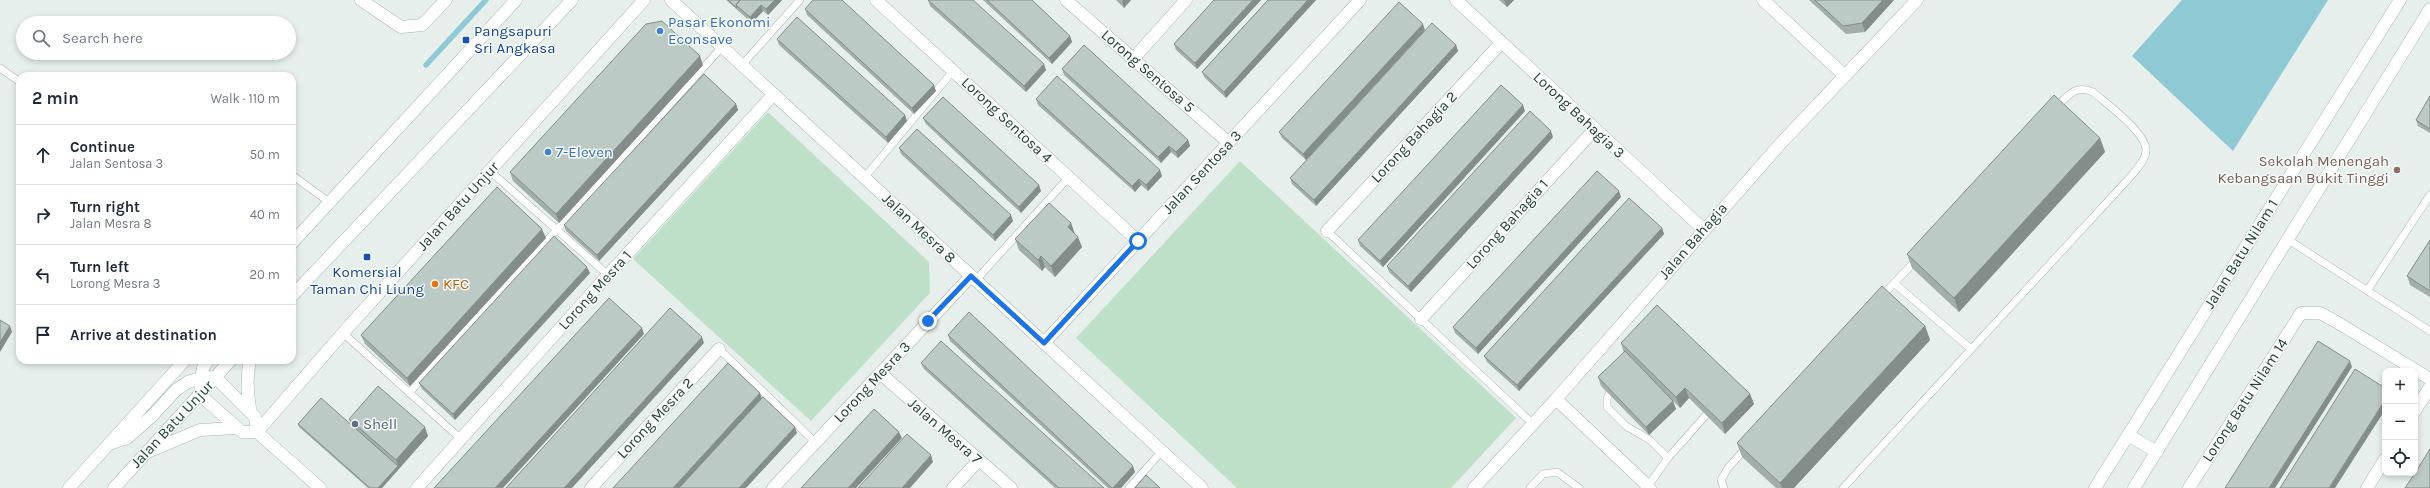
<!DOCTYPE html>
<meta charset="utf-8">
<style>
:root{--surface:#fff;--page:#f2f2f3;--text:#1f2937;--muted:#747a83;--line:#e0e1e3}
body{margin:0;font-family:Karla,sans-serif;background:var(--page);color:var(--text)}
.controls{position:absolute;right:12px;bottom:12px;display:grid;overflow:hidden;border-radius:8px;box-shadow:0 2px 6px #0003}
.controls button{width:36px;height:36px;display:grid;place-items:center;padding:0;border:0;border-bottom:1px solid var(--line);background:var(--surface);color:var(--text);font:20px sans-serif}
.stop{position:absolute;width:12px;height:12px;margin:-9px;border:3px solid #1a73e8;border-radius:50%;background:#fff}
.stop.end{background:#1a73e8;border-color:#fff;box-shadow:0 1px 4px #0008}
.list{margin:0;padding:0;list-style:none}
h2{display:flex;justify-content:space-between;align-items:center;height:52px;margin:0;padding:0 16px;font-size:17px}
h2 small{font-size:13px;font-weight:400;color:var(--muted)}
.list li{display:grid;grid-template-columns:26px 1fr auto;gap:12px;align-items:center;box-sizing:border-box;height:60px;padding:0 16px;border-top:1px solid var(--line)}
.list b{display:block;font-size:15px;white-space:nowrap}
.list p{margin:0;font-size:13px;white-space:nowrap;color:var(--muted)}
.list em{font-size:13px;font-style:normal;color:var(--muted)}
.icon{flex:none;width:22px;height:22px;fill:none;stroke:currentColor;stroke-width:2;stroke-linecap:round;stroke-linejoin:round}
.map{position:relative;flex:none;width:2430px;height:488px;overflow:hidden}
.search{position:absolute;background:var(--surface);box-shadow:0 2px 6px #0003;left:16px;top:16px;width:280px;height:44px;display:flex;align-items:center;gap:10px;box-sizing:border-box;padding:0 14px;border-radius:22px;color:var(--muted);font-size:15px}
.panel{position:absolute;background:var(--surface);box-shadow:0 2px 6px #0003;left:16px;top:72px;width:280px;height:292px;border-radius:12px}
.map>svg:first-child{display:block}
.green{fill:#bfe0c8}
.water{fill:#8ec9d4}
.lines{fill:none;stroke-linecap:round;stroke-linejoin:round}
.stream{stroke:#8ec9d4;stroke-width:5.5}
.lane-casing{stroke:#a8b8b2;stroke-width:8}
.street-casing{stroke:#a8b8b2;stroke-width:13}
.secondary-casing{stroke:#a4bbb3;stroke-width:13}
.lane{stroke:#fff;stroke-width:7}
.street{stroke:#fff;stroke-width:12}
.secondary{stroke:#fff;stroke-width:12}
.wall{fill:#a1aea9}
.shaded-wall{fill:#838d89}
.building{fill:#bbcac4;stroke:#838d89}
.route{stroke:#1a73e8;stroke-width:5}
.shop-dot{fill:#3f7fe0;stroke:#f7fbf9;stroke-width:1.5}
.transit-dot{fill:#1a4fb4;stroke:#f7fbf9;stroke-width:1.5}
.education-dot{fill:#8d6e63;stroke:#f7fbf9;stroke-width:1.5}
.food-dot{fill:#e8710a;stroke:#f7fbf9;stroke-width:1.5}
.service-dot{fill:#5c6f8a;stroke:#f7fbf9;stroke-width:1.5}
.labels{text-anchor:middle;stroke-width:3;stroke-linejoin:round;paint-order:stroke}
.shop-label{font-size:15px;fill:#366cbe;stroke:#f7fbf9;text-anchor:start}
.transit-label{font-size:15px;fill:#164399;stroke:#f7fbf9;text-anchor:start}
.street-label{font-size:15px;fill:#24423a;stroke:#f7fbf9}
.education-label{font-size:15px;fill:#785e54;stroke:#f7fbf9;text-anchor:end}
.food-label{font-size:15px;fill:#c56008;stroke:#f7fbf9;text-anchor:start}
.service-label{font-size:15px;fill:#4e5e75;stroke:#f7fbf9;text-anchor:start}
</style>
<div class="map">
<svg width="2430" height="488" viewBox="0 0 2430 488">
<rect width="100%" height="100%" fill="#e6efeb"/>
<path class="green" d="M768 112 929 262 930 293 811 421 633 259Z
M1240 161 1516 418 1451 488H1237L1076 338Z"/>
<path class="water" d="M2182 0H2328L2233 151 2132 56Z"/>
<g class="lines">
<path class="stream" d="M426 65 486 0"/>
<g class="lane-casing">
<path id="lane" d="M742 65 800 0
M0 68 20 82
M142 76H156
M490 171 608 275
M292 175 329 202
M864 178 953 71
M1327 231 1532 423
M2287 239 2430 331
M976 280 1069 177
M1894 283 1971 349
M2367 291 2430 195
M1881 297 1918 258
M343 333 462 440
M719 349 816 443
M1612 385 1607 399V407L1626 426 1650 440 1668 458 1648 486
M409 393 722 47
M1668 458 1707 414
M1129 488 1162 451
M1530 488 1543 474 1557 472 1579 488
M1724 488 1721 480 1728 468 1746 448
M1843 488 2133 174C2138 167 2147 158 2146 149 2144 131 2107 104 2093 92 2075 84 2067 96 2055 109"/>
</g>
<g class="street-casing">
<path id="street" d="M361 0 401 27 422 25 446 0
M671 0 1202 488
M876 0 1138 241
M1066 0 1229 143
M1456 0 1703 229
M1763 0 1845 76
M1133 59 1186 0
M1327 231 1501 43
M1421 319 1594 130
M1044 343 1360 0
M880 373 1011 488
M1556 399 1650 488
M2415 411 2430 387
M257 432 343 333 644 0
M417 488 608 275 774 94
M591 488 719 349
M773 488 971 276
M953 488 979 460
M1474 488 1556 399 1782 142 1917 0
M2189 488 2301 313H2320L2335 321 2430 379
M2367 488 2385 459"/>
</g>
<g class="secondary-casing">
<path id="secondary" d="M292 243 516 0
M292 296 572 0
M250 360C246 379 247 394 251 413
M200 385 203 368 208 360
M199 394 242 432H257
M257 432 320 488
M2128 435 2157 452
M109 444 127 438 152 416 176 390 188 382 200 378 215 377 255 417 257 432
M150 451 200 430 236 428
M69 488 185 360
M114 488 231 360
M2095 488 2400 0
M2134 488 2430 9"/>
</g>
<use href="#lane" class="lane"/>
<use href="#street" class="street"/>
<use href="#secondary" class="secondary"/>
</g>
<path class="wall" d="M726 0H782L768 15 763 11 752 23Z
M928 0 1046 70 1026 92 930 6Z
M983 0H1032L1070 36 1072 42 1052 64Z
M1116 0H1131L1124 8Z
M1214 0H1261L1197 69 1176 50 1174 44Z
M1268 0H1316L1226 98 1205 78 1202 72Z
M1499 0H1514L1507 7Z
M1809 0H1894L1865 32 1846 34Z
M805 9 936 91 914 114 807 15Z
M1425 30 1306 160 1282 138 1279 132Z
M777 39 905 115 907 121 888 143 779 45Z
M1456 45 1458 51 1316 206 1292 184 1290 178Z
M703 65 559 223 513 181 510 172Z
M1062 69 1188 140 1190 146 1178 158 1171 152 1161 163 1064 75Z
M2430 96V133L2418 126 2416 120Z
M1036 99 1162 176 1148 191 1141 185 1135 192 1038 105Z
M736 104 738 110 599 261 566 231 564 225Z
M1525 111 1383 267 1360 246 1358 240Z
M923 118 1041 191 1021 213 926 124Z
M1553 137 1411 292 1389 272 1387 266Z
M2100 138 2105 152 1959 312 1912 268 1907 254Z
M899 148 1013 221 995 241 901 154Z
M1621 197 1478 354 1455 333 1453 327Z
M1662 228 1664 234 1519 391 1487 362 1484 356Z
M1075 234 1082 247 1055 277 1045 267 1042 271 1019 250 1015 239Z
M546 238 410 386 365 344 361 335Z
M2430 240V297L2410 285 2407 276Z
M590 273 455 420 422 389 419 383Z
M1925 326 1930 340 1794 488H1776L1742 457 1737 443Z
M948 335 1135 472 1121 488H1108L950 341Z
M1621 343 1750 394 1754 404 1725 434 1689 398 1680 408 1672 400 1676 409 1649 435 1601 386 1598 377 1624 353Z
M921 363 1104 488H1055L924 369Z
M349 419 428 436 382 488H368L299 427 298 424H351Z"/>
<path class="shaded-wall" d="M775 0H782L768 15 766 9Z
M1123 0H1131L1124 8 1122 2Z
M1253 0H1261L1197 69 1195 63Z
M1308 0H1316L1226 98 1224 92Z
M1504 0H1514L1507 7Z
M1883 0H1894L1865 32 1862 23Z
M761 5 763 11 752 23 750 17Z
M1423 24 1425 30 1306 160 1303 154Z
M1070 36 1072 42 1052 64 1049 58Z
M1456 45 1458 51 1316 206 1314 200Z
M700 56 703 65 559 223 556 214Z
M1044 64 1046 70 1026 92 1024 86Z
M934 85 936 91 914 114 912 108Z
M736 104 738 110 599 261 597 255Z
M1523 105 1525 111 1383 267 1380 261Z
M905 115 907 121 888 143 886 137Z
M1551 131 1553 137 1411 292 1408 286Z
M2100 138 2105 152 1959 312 1954 298Z
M1188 140 1190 146 1178 158 1176 152Z
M1169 146 1171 152 1161 163 1158 157Z
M1160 170 1162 176 1148 191 1146 185Z
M1139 179 1141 185 1135 192 1132 186Z
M1039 185 1041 191 1021 213 1019 207Z
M1619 191 1621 197 1478 354 1476 348Z
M1011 215 1013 221 995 241 993 235Z
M1071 223 1075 234 1068 227Z
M1662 228 1664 234 1519 391 1517 385Z
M542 229 546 238 410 386 407 378Z
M1078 237 1082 247 1055 277 1051 266Z
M1041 256 1045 267 1042 271 1038 260Z
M587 267 590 273 455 420 453 414Z
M10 326 12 332 0 352V342Z
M1925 326 1930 340 1794 488H1782L1780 483Z
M642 328 644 334 503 488H495Z
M702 337 704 343 572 488H564Z
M2350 361 2352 367 2275 488H2269Z
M1685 388 1689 398 1680 408 1676 397Z
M760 393 762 399 680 488H673Z
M1750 394 1754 404 1725 434 1722 423Z
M2385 400V410L2335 488H2329Z
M1673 401 1676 409 1649 435 1646 427Z
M425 427 428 436 382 488H378L398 466 396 460Z
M795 427 797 433 746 488H739Z
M899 432 902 438 856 488H848Z
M931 455 933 462 910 488H902Z
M1133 466 1135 472 1121 488H1113Z"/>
<path class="building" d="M728 0H740L736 5 737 8Z
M740 0H775L766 9 761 5 750 17 736 5Z
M813 0H842L934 85 912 108 805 9Z
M928 0H973L1044 64 1024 86Z
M987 0H1032L1070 36 1049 58Z
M1214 0H1253L1195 63 1174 44Z
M1268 0H1308L1224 92 1202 72Z
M1815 0H1883L1862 23 1843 26Z
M1399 2 1423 24 1303 154 1279 132Z
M797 17 905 115 886 137 777 39Z
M662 21 700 56 556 214 510 172 646 24Z
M1432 23 1456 45 1314 200 1290 178Z
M1084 45 1188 140 1176 152 1169 146 1158 157 1062 69Z
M704 74 736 104 597 255 564 225Z
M1057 76 1160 170 1146 185 1139 179 1132 186 1036 99Z
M1501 85 1523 105 1380 261 1358 240Z
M2054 95 2100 138 1954 298 1907 254Z
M2430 96V129L2416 120Z
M943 97 1039 185 1019 207 923 118Z
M1530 111 1551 131 1408 286 1387 266Z
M917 129 1011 215 993 235 899 148Z
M1597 171 1619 191 1476 348 1453 327Z
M497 187 542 229 407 378 361 335Z
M1629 198 1662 228 1517 385 1484 356Z
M1049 203 1071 223 1068 227 1078 237 1051 266 1041 256 1038 260 1015 239Z
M554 236 587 267 453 414 419 383Z
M2430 240V291L2407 276Z
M1882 286 1925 326 1780 483 1737 443Z
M609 298 642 328 495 488H434Z
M1657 305 1750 394 1722 423 1685 388 1676 397 1621 343Z
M670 308 702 337 564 488H506Z
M969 312 1133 466 1113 488H1112L948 335Z
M0 320 10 326 0 342Z
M941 341 1104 488H1059L921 363Z
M2318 341 2350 361 2269 488H2225Z
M1625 351 1673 401 1646 427 1598 377Z
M728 363 760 393 673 488H613Z
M2355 369 2385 388V400L2329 488H2280Z
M378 386 425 427 396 460 349 419Z
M763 397 795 427 739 488H679Z
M321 398 398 466 378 488H370L298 424Z
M874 409 899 432 848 488H801Z
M907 434 931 455 902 488H858Z
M2430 449V488H2405L2415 473Z
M1146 475 1160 488H1135Z"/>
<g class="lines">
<path class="route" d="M928 321 971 276 1044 343 1138 241"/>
</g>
<g class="shop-dot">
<circle cx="660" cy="31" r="4"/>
<circle cx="548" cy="152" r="4"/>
</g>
<g class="transit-dot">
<rect x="462" y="36" width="8" height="8" rx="2"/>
<rect x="363" y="253" width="8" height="8" rx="2"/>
</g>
<circle class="education-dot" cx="2397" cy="170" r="4"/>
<circle class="food-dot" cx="435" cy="284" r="4"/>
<circle class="service-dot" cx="355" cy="424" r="4"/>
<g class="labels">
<g class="shop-label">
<text x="668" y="27">Pasar Ekonomi<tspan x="668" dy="17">Econsave</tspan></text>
<text x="556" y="157">7-Eleven</text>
</g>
<g class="transit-label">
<text x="474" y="36">Pangsapuri<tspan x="474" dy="17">Sri Angkasa</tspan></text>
<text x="367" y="277" text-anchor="middle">Komersial<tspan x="367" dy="17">Taman Chi Liung</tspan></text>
</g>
<g class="street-label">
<text transform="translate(1148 71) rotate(41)" y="5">Lorong Sentosa 5</text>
<text transform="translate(1579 115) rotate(43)" y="5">Lorong Bahagia 3</text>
<text transform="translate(1007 120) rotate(43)" y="5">Lorong Sentosa 4</text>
<text transform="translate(1414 137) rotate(-47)" y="5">Lorong Bahagia 2</text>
<text transform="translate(1202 172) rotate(-47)" y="5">Jalan Sentosa 3</text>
<text transform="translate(458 206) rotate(-48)" y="5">Jalan Batu Unjur</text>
<text transform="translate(1507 224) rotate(-48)" y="5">Lorong Bahagia 1</text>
<text transform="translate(919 228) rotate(43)" y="5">Jalan Mesra 8</text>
<text transform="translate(1693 241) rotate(-49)" y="5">Jalan Bahagia</text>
<text transform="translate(2241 254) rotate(-58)" y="5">Jalan Batu Nilam 1</text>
<text transform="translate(595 290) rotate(-48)" y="5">Lorong Mesra 1</text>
<text transform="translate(872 382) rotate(-47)" y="5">Lorong Mesra 3</text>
<text transform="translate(2245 400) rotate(-57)" y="5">Lorong Batu Nilam 14</text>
<text transform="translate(655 418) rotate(-47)" y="5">Lorong Mesra 2</text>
<text transform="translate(172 424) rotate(-47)" y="5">Jalan Batu Unjur</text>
<text transform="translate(945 431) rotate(41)" y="5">Jalan Mesra 7</text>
</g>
<g class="education-label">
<text x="2389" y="166">Sekolah Menengah<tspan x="2389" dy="17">Kebangsaan Bukit Tinggi</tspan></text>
</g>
<g class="food-label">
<text x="443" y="289">KFC</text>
</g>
<g class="service-label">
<text x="363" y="429">Shell</text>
</g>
</g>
</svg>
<div class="controls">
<button>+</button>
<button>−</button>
<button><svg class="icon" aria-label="locate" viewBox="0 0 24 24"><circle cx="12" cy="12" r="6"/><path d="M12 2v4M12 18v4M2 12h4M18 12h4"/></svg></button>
</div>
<div class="stop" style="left:1138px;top:241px"></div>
<div class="stop end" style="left:928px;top:321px"></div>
<div class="search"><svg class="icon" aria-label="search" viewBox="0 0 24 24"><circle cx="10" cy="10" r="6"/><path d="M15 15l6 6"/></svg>Search here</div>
<section class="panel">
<h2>2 min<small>Walk · 110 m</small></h2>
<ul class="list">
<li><svg class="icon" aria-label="ahead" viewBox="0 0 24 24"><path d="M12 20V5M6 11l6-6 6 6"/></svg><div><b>Continue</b><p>Jalan Sentosa 3</p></div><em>50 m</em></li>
<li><svg class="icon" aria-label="right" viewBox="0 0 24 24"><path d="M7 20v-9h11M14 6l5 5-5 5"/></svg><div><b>Turn right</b><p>Jalan Mesra 8</p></div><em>40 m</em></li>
<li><svg class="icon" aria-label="left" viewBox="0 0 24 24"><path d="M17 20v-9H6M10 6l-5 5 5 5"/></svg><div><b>Turn left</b><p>Lorong Mesra 3</p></div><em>20 m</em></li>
<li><svg class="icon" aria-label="arrive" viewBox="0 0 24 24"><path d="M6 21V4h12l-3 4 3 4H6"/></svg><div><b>Arrive at destination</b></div></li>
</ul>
</section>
</div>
